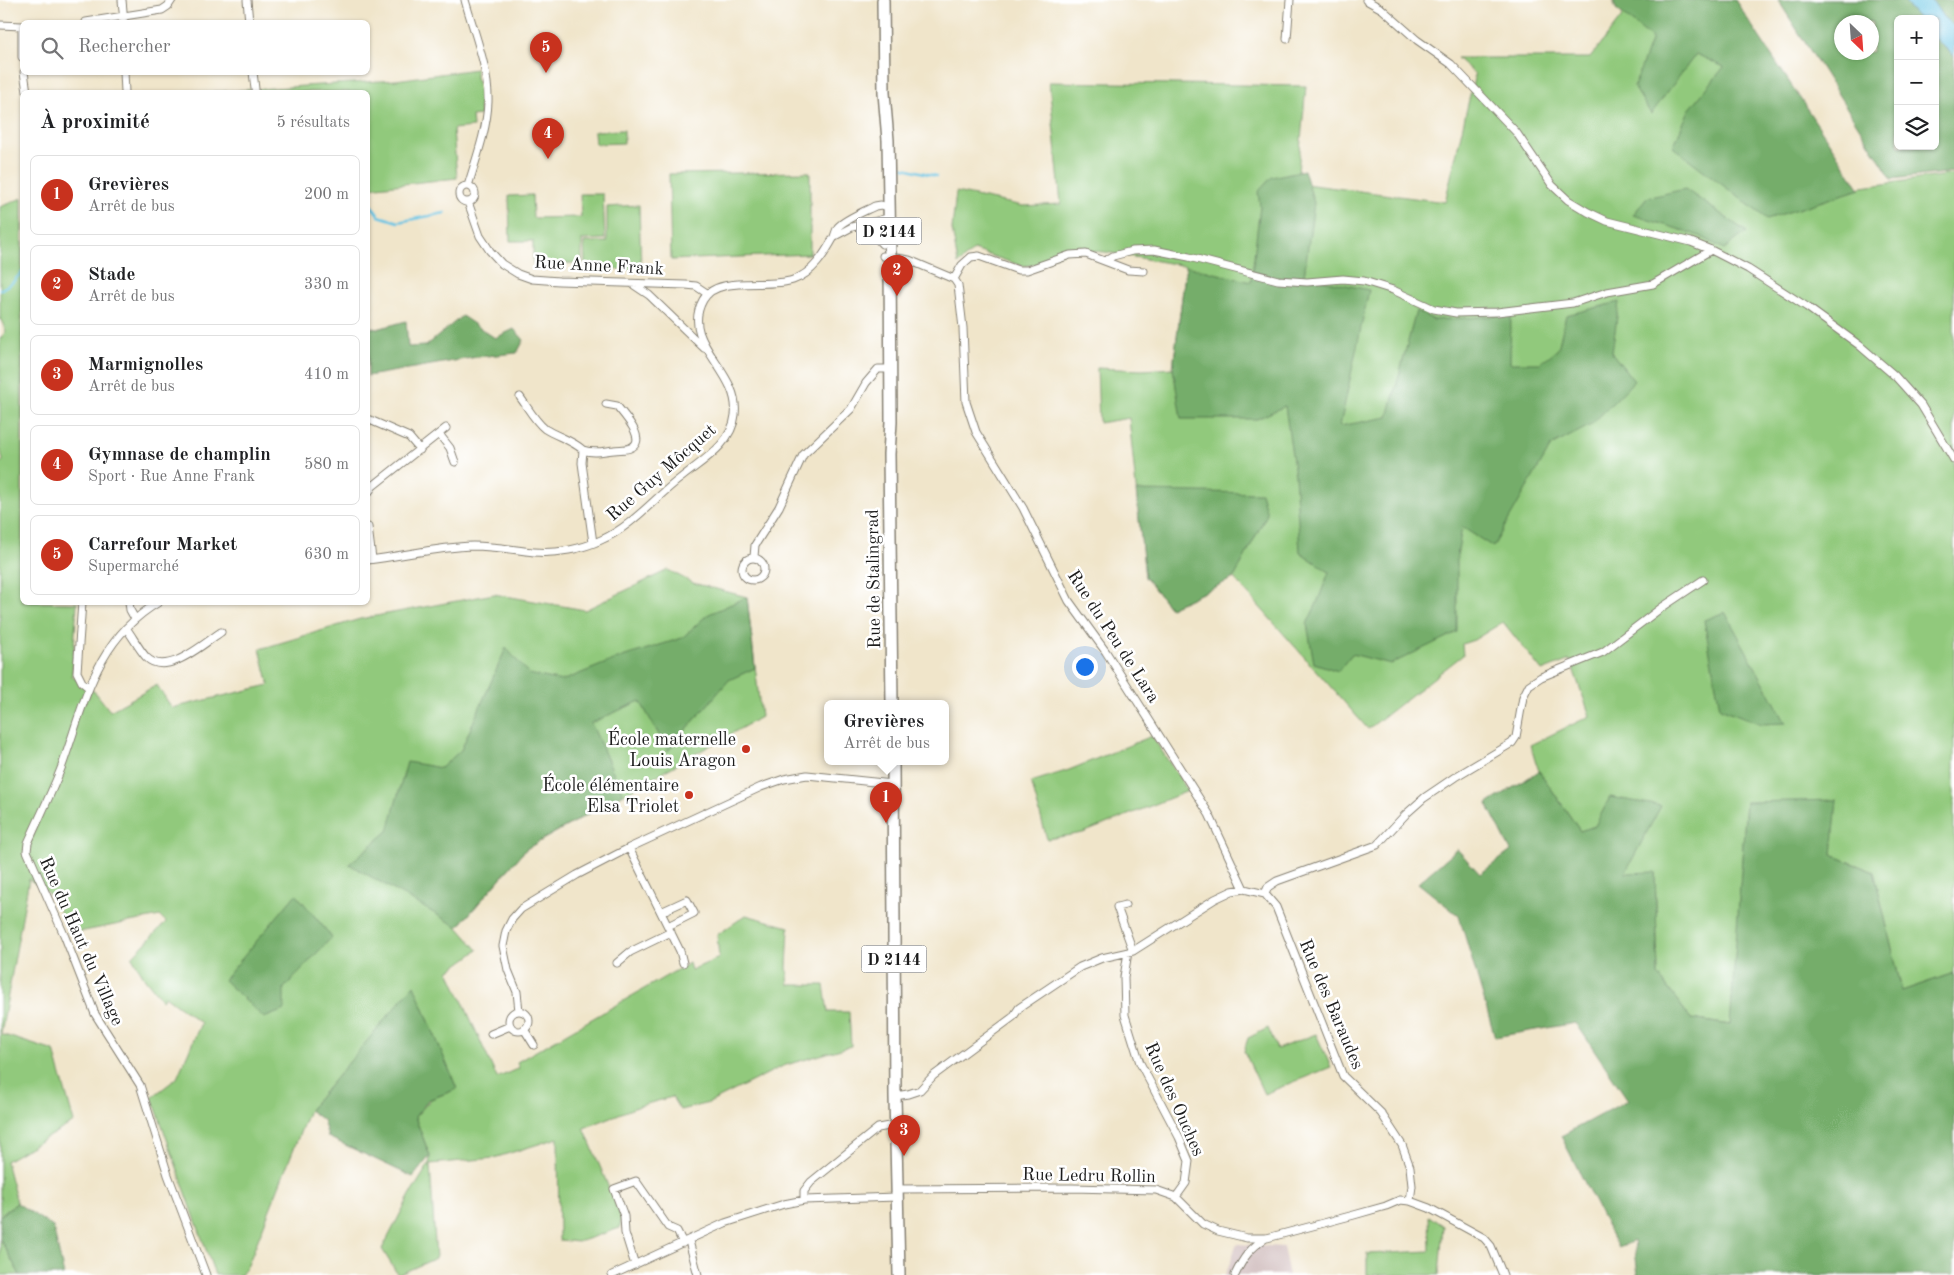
<!DOCTYPE html>
<html lang="fr">
<meta charset="utf-8">
<style>
:root{--surface:#fff;--page:#f2f2f2;--text:#202124;--muted:#757577;--line:#e0e0e0;--accent:#c8321e}
body{margin:0;font-family:"Old Standard TT",serif;background:var(--page);color:var(--text)}
.controls{position:absolute;right:15px;top:15px;display:grid;overflow:hidden;border-radius:8px;box-shadow:0 1px 4px #0004}
.controls button{width:45px;height:45px;display:grid;place-items:center;padding:0;border:0;border-bottom:1px solid var(--line);background:var(--surface);color:var(--text);font:25px sans-serif}
.compass{position:absolute;left:1834px;top:15px;width:45px;height:45px;border-radius:50%;background:var(--surface);box-shadow:0 1px 4px #0004;rotate:155deg}
.you{position:absolute;left:1084px;top:666px;width:18px;height:18px;margin:-12px;border:4px solid #fff;border-radius:50%;background:#1a73e8;box-shadow:0 0 0 8px #1a73e833}
.badge{display:grid;place-items:center;width:32px;height:32px;border-radius:50%;background:var(--accent);color:#fff;font-size:16px;font-weight:700}
.pin{position:absolute;translate:-50% -41px;filter:drop-shadow(0 1px 2px #0008)}
.pin::after{content:'';position:absolute;top:26px;width:18px;height:15px;background:inherit;clip-path:polygon(0 0,100% 0,50% 100%)}
.popup{position:absolute;left:824px;top:700px;width:125px;height:65px;box-sizing:border-box;display:grid;place-content:center;border-radius:8px;background:var(--surface);filter:drop-shadow(0 1px 4px #0005);font-size:16px;white-space:nowrap;color:var(--muted)}
.popup b{font-size:19px;color:var(--text)}
.popup::after{content:'';position:absolute;left:50%;top:100%;margin-left:-10px;border:10px solid transparent;border-top-color:var(--surface)}
.list{margin:0;padding:0;list-style:none}
h2{display:flex;justify-content:space-between;align-items:center;height:65px;margin:0;padding:0 20px;font-size:21px}
h2 small{font-size:16px;font-weight:400;color:var(--muted)}
.list li{display:grid;grid-template-columns:32px 1fr auto;gap:15px;align-items:center;box-sizing:border-box;height:80px;margin:0 10px 10px;padding:0 10px;border:1px solid var(--line);border-radius:8px}
.list b{display:block;font-size:19px;white-space:nowrap}
.list p{margin:0;font-size:16px;white-space:nowrap;color:var(--muted)}
.list em{font-size:16px;font-style:normal;color:var(--muted)}
.icon{flex:none;width:28px;height:28px;fill:none;stroke:currentColor;stroke-width:2;stroke-linecap:round;stroke-linejoin:round}
.map{position:relative;flex:none;width:1954px;height:1275px;overflow:hidden}
.search{position:absolute;background:var(--surface);box-shadow:0 1px 4px #0004;left:20px;top:20px;width:350px;height:55px;display:flex;align-items:center;gap:12px;box-sizing:border-box;padding:0 18px;border-radius:8px;color:var(--muted);font-size:19px}
.panel{position:absolute;background:var(--surface);box-shadow:0 1px 4px #0004;left:20px;top:90px;width:350px;height:515px;border-radius:8px}
.map>svg:first-child{display:block}
.industrial{fill:#d2bfc0}
.green{fill:#91c97b;stroke:#56724c}
.forest{fill:#74ad6b;stroke:#486444;fill-rule:evenodd}
.water{fill:#66c4e4;stroke:#417080}
.lines{fill:none;stroke-linecap:round;stroke-linejoin:round}
.stream{stroke:#66c4e4;stroke-width:2.5}
.street-casing{stroke:#868073;stroke-width:9}
.primary-casing{stroke:#868073;stroke-width:14}
.street{stroke:#fff;stroke-width:7}
.primary{stroke:#fff;stroke-width:11}
.poi-dot{fill:#c8321e;stroke:#fff;stroke-width:2}
.labels{text-anchor:middle;stroke-width:5;stroke-linejoin:round;paint-order:stroke}
.shield{fill:#fff;stroke:#606060;stroke-width:1}
.shield-label{font-size:16px;font-weight:bold;fill:#1c1c1c}
.street-label{font-size:18px;fill:#1c1c1c;stroke:#fff}
.poi-label{font-size:18px;fill:#1c1c1c;stroke:#fff;text-anchor:end}
</style>
<div class="map">
<svg width="1954" height="1275" viewBox="0 0 1954 1275">
<rect width="100%" height="100%" fill="#fff"/>
<filter id="ink" filterUnits="userSpaceOnUse"><feTurbulence type="fractalNoise" baseFrequency=".02" numOctaves="2"/><feDisplacementMap in="SourceGraphic" scale="10" xChannelSelector="R" yChannelSelector="G"/><feConvolveMatrix kernelMatrix="1 2 1 2 8 2 1 2 1" color-interpolation-filters="sRGB"/></filter>
<filter id="wash" filterUnits="userSpaceOnUse"><feTurbulence type="fractalNoise" baseFrequency=".0096" numOctaves="4" result="noise"/><feDisplacementMap in="SourceGraphic" scale="20" xChannelSelector="R" yChannelSelector="G"/><feGaussianBlur stdDeviation="1.12" result="paint"/><feColorMatrix in="noise" values="0 0 0 0 0 0 0 0 0 0 0 0 0 0 0 0 0 1.4 0 .05"/><feComposite in="paint" operator="in"/></filter>
<g filter="url(#wash)">
<rect width="100%" height="100%" fill="#f0e5ca"/>
<path class="industrial" d="M1237 1244 1283 1247 1289 1275H1225Z"/>
<path class="green" d="M1631 5 1742 53 1820 193 1954 174V973L1902 991 1874 872 1832 855 1746 802 1731 1025 1691 1019 1658 975 1655 873 1625 874 1595 827 1580 831 1539 771 1530 745 1590 716 1570 660 1542 671 1503 622 1474 640 1462 644 1463 655 1368 729 1234 578 1170 608 1145 577 1129 418 1099 423 1097 368 1142 370 1173 368 1186 266 1105 252 1069 250 1034 265 1022 266 974 250 958 264 952 229 956 192 1023 206 1061 204 1049 82 1306 86 1297 183 1445 202 1475 74 1457 58H1590Z
M476 69V78L478 81 480 115 472 116 473 127 453 129 457 178 368 188V92H213L396 80Z
M624 130V143L595 144 594 131Z
M810 172V254L671 260 669 174Z
M580 194H603L605 239 582 240V263L533 264V241H510L509 196 532 195 533 218 581 217Z
M22 198V602L77 603 72 676 96 693 110 711 157 685 172 708 269 685 260 649 360 619 494 594 585 610 668 570 693 583 747 597 761 717 526 849 458 927 478 950 449 971 497 1078 519 1068 517 1062 689 963 691 970 719 958 717 935 746 915 789 927 787 967 789 985H824L828 1012H849L851 1046 783 1066 709 1103 680 1110 672 1097 639 1106 584 1128 621 1217 620 1228 578 1242 559 1240 558 1138 494 1158 430 1164 436 1258 398 1275 382 1249 410 1195 429 1164 430 1156 415 1117 431 1099 457 1089 414 986 309 1110 248 1265 241 1275H215L152 1097 177 1078 201 1023 165 996 162 1000 145 979 132 957 166 922 160 916 69 934 53 897 29 879 1 1034 54 1051 74 1122 6 1161 17 1203 0 1216V463L3 461 0 446V339L6 331 0 318V207Z
M639 205 641 269 588 270V265H585L584 242H607V207Z
M1152 736 1188 791 1083 833 1047 839 1031 782 1069 770Z
M1268 1028 1277 1049 1316 1034 1331 1067 1264 1094 1244 1051 1248 1038Z
M1429 1216 1443 1226 1439 1275H1367V1254L1430 1251Z
M0 1239 20 1275H0Z"/>
<path class="forest" d="M1613 0H1735L1860 189 1767 219 1673 147 1689 110 1724 67 1696 54 1651 114 1634 87 1652 38 1616 9Z
M1778 0H1903L1919 19H1898V146H1935V38L1954 56V172L1892 179ZM1842 22H1872V52H1842Z
M1932 0H1954V26L1943 17Z
M1304 170 1314 203 1304 276 1369 290 1340 426 1388 417 1416 311 1434 320 1511 315 1510 363H1540L1558 349 1566 315 1619 302 1612 353 1634 381 1591 425 1551 446 1493 547 1462 527 1457 556V632L1391 664 1352 654 1338 671 1314 663 1307 624 1317 603 1329 572 1300 552 1295 476 1285 406 1257 419H1181L1173 368 1186 266 1251 282 1260 206 1258 192 1272 177Z
M1685 189 1747 232 1724 249 1700 236 1633 215 1646 198Z
M462 316 495 338 514 329 524 340 517 353 477 357 368 376V327L377 329 406 321 408 347 426 346Z
M1136 491 1261 493 1267 514 1234 578 1170 608 1145 577Z
M747 597 755 668 729 680 668 751 640 701 591 723 623 794 526 849 458 927 349 864 388 831 407 762 441 768 461 750 506 648 529 674 562 681 616 659 682 638 707 615Z
M1725 612 1786 723 1761 724 1720 708 1704 620Z
M1539 771 1580 831 1595 826 1610 797 1661 806 1625 873 1655 872 1658 975 1691 1019 1730 1025 1746 802 1837 800 1832 855 1874 872 1902 991 1954 973V1275H1638L1634 1241 1618 1248 1561 1136 1628 1100 1576 1023 1495 1037 1459 916 1418 883 1457 849 1480 874 1511 851 1487 804Z
M296 894 332 937 284 988V1010L264 1018 224 980Z
M414 985 457 1089 428 1100 415 1117 430 1156 413 1177 328 1137 323 1120 309 1110Z
M17 1203 53 1227 64 1275H20L0 1239V1216Z"/>
<path class="water" d="M1903 0H1932L1943 17 1954 26V56L1935 38V19H1919Z"/>
<g class="lines">
<path class="stream" d="M893 165 936 176
M368 201 379 216 398 222 445 213
M0 290 13 282 22 272"/>
</g>
</g>
<g filter="url(#ink)">
<g class="lines">
<g class="street-casing">
<path id="street" d="M122 0 124 22
M247 0 249 22
M465 0C474 33 489 68 488 102 487 130 476 159 468 186
M1366 0 1382 9 1417 40 1451 64 1516 132 1552 185 1568 200 1588 212 1607 221 1691 242 1711 250 1748 269 1807 307 1859 345 1895 376 1921 405 1954 460
M86 22 162 10 168 6 172 0
M0 25 22 26
M22 26V57
M1287 39 1290 0
M24 72 27 92
M124 72 125 92
M253 72 255 89
M459 194a8 8 0 1 1 16 0a8 8 0 1 1-16 0Z
M468 202 480 236 490 251 502 264 518 274 532 279 559 281 686 285 696 286 708 294
M859 226 875 236 882 244
M835 236 852 227 888 218
M883 256 909 260 954 279 962 265 971 257 979 256 1018 270H1027L1070 255 1086 254 1128 270 1144 271
M1105 261 1113 256 1132 251 1154 250 1189 257 1278 280 1307 282 1343 279 1364 281 1393 290 1434 309 1456 313 1497 312 1573 303 1607 292 1653 284 1711 250
M954 279 958 285 963 328 966 402 976 432 1023 508 1069 601 1106 652 1209 814 1244 889
M634 285 649 295 704 348
M520 397C528 408 535 421 545 429 558 437 572 440 583 450
M370 420 409 437 420 450
M439 434 450 448 455 462
M368 493 373 486 446 428
M368 527 372 559
M593 543 582 463 583 450C594 454 604 451 614 450 619 449 626 450 630 448 649 441 623 414 617 406L606 404
M754 557 755 545 779 507 803 455 851 409 866 383 878 369H891
M742 569a11 11 0 1 1 22 0a11 11 0 1 1-22 0Z
M368 560C402 556 438 547 473 546 494 546 514 550 534 552 556 554 582 549 601 540 633 526 655 497 682 477 703 460 732 444 735 415 741 371 679 343 703 300 717 274 768 289 793 280 813 273 824 255 834 237 835 234 836 230 838 227 845 219 865 211 875 206L881 205 888 207
M82 602 77 672 82 682 88 687
M129 602 130 610 135 619
M159 602C95 640 85 702 62 766 52 792 39 818 28 843L27 851 65 937 95 1014 140 1085 168 1175 206 1275
M126 628C133 637 138 648 146 657 166 678 203 644 221 632
M629 848 680 951 683 963
M1265 894 1276 907 1343 1076 1381 1113 1402 1145 1410 1167 1412 1186 1410 1201
M1125 905 1117 907 1133 951
M661 912 687 900 694 913 668 926
M1128 952 1124 977 1125 1015 1140 1063 1179 1137 1189 1161 1186 1183 1176 1197
M617 963 630 952 671 932
M519 1011 517 992 508 970 503 946 506 931 512 919 521 909 577 875 629 848 761 787 784 779 807 775 893 784
M509 1021a10 10 0 1 1 20 0a10 10 0 1 1-20 0Z
M524 1029 534 1045
M491 1034 510 1026
M895 1096 908 1094 920 1090 933 1076 1013 1017 1019 1008 1080 967 1102 958 1133 951 1215 899 1232 891 1244 889 1265 894 1268 887 1277 881 1377 845 1406 814 1424 798 1455 777 1512 743 1516 737 1523 697 1529 685 1541 677 1603 652 1661 608 1703 580
M897 1189 1072 1188 1156 1190 1176 1197 1203 1224 1218 1231 1247 1238H1267L1354 1215 1386 1206 1400 1200 1410 1201 1429 1208 1484 1238 1491 1246 1503 1275
M804 1200V1191L811 1182 878 1128 895 1125
M689 1241 698 1275
M635 1265 625 1233 624 1216 614 1189 636 1181 668 1227 677 1231 683 1243
M612 1275 725 1223 784 1204 804 1200 897 1197
M1235 1275C1243 1258 1250 1248 1266 1238"/>
</g>
<g class="primary-casing">
<path id="primary" d="M883 0 884 93 888 140 890 257 891 422 889 454 892 704
M893 762 895 1096 899 1275"/>
</g>
<use href="#street" class="street"/>
<use href="#primary" class="primary"/>
</g>
</g>
<g class="poi-dot">
<circle cx="746" cy="749" r="5"/>
<circle cx="689" cy="795" r="5"/>
</g>
<g class="labels">
<g class="shield">
<rect x="856.5" y="217.5" width="65" height="27" rx="4"/>
<rect x="861.5" y="945.5" width="65" height="27" rx="4"/>
</g>
<g class="shield-label">
<text x="889" y="237">D 2144</text>
<text x="894" y="965">D 2144</text>
</g>
<g class="street-label">
<text transform="translate(599 265) rotate(3)" y="6">Rue Anne Frank</text>
<text transform="translate(661 472) rotate(-41)" y="6">Rue Guy Môcquet</text>
<text transform="translate(873 579) rotate(-91)" y="6">Rue de Stalingrad</text>
<text transform="translate(1114 636) rotate(57)" y="6">Rue du Peu de Lara</text>
<text transform="translate(82 941) rotate(66)" y="6">Rue du Haut du Village</text>
<text transform="translate(1332 1004) rotate(67)" y="6">Rue des Baraudes</text>
<text transform="translate(1175 1099) rotate(66)" y="6">Rue des Ouches</text>
<text transform="translate(1089 1175) rotate(1)" y="6">Rue Ledru Rollin</text>
</g>
<g class="poi-label">
<text x="736" y="745">École maternelle<tspan x="736" dy="21">Louis Aragon</tspan></text>
<text x="679" y="791">École élémentaire<tspan x="679" dy="21">Elsa Triolet</tspan></text>
</g>
</g>
</svg>
<div class="controls">
<button>+</button>
<button>−</button>
<button><svg class="icon" aria-label="layers" viewBox="0 0 24 24"><path d="M12 4l9 5-9 5-9-5zM3 14l9 5 9-5"/></svg></button>
</div>
<svg class="compass" viewBox="-18 -18 36 36"><path d="M0-13l5 13h-10z" fill="#e53935"/><path d="M0 13l5-13h-10z" fill="#757577"/></svg>
<div class="you"></div>
<div class="pin badge" style="left:886px;top:823px">1</div>
<div class="popup"><b>Grevières</b>Arrêt de bus</div>
<div class="pin badge" style="left:897px;top:296px">2</div>
<div class="pin badge" style="left:904px;top:1156px">3</div>
<div class="pin badge" style="left:548px;top:159px">4</div>
<div class="pin badge" style="left:546px;top:73px">5</div>
<div class="search"><svg class="icon" aria-label="search" viewBox="0 0 24 24"><circle cx="10" cy="10" r="6"/><path d="M15 15l6 6"/></svg>Rechercher</div>
<section class="panel">
<h2>À proximité<small>5 résultats</small></h2>
<ul class="list">
<li><span class="badge">1</span><div><b>Grevières</b><p>Arrêt de bus</p></div><em>200 m</em></li>
<li><span class="badge">2</span><div><b>Stade</b><p>Arrêt de bus</p></div><em>330 m</em></li>
<li><span class="badge">3</span><div><b>Marmignolles</b><p>Arrêt de bus</p></div><em>410 m</em></li>
<li><span class="badge">4</span><div><b>Gymnase de champlin</b><p>Sport · Rue Anne Frank</p></div><em>580 m</em></li>
<li><span class="badge">5</span><div><b>Carrefour Market</b><p>Supermarché</p></div><em>630 m</em></li>
</ul>
</section>
</div>
